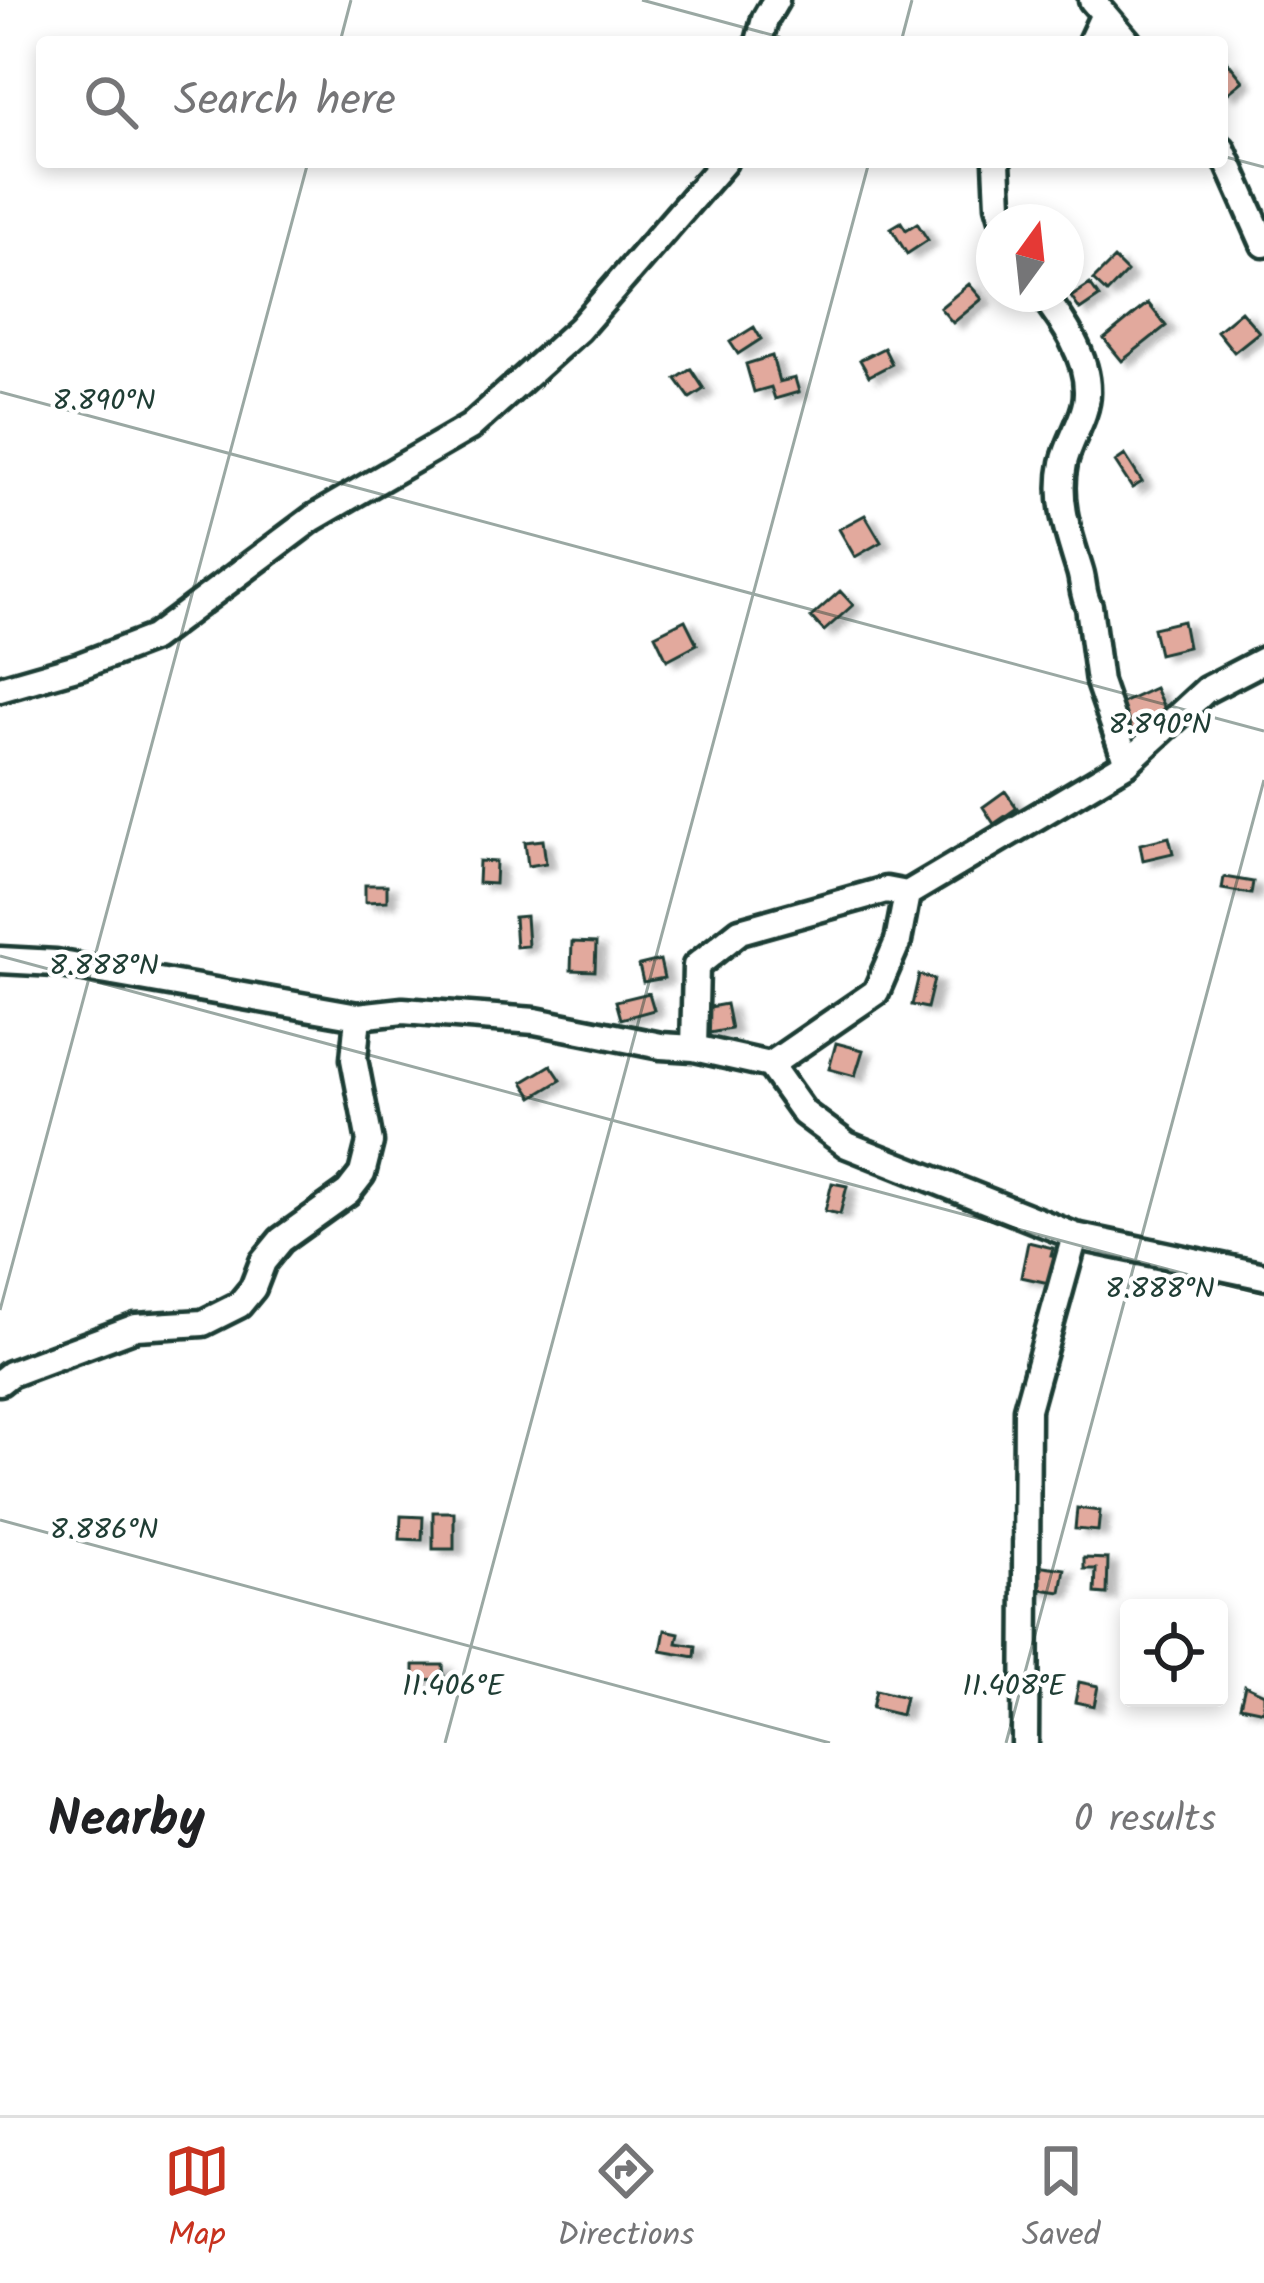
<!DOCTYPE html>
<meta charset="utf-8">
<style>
:root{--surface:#fff;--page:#f6f6f6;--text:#202124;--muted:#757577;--line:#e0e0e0;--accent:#c8321e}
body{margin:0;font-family:Kalam,sans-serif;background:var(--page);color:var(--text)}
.controls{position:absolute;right:36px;bottom:36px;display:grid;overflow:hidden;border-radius:12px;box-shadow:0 6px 18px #0003}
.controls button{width:108px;height:108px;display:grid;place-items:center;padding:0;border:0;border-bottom:3px solid var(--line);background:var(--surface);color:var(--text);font:60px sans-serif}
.compass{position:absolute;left:976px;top:204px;width:108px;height:108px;border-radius:50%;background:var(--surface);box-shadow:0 6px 18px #0003;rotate:15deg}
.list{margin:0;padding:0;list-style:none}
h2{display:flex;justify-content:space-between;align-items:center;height:156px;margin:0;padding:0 48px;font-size:51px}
h2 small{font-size:39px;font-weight:400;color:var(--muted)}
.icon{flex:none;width:66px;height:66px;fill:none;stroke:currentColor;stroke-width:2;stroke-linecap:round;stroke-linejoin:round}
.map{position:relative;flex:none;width:1264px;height:1743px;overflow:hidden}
.search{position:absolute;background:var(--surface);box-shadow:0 6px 18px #0003;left:36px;right:36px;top:36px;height:132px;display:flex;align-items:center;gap:30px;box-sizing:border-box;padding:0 42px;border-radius:12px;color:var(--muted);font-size:45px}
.sheet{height:372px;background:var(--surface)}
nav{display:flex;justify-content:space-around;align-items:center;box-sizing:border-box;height:168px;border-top:3px solid var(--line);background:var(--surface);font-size:33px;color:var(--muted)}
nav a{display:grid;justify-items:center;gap:6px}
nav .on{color:var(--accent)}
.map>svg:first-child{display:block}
.building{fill:#e2a99d;stroke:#1f3d34;stroke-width:3;filter:url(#shadow)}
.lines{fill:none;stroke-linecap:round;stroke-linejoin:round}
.minor-casing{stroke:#1f3d34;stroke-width:33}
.minor{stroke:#fff;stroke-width:24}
.ticks{fill:none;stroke:#1f3d34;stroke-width:3;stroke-opacity:0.45}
.ticks-label{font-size:30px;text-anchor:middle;fill:#1f3d34;stroke:#fff;stroke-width:9;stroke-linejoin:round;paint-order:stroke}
</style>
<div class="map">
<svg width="1264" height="1743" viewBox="0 0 1264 1743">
<defs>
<filter id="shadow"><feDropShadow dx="9" dy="5" stdDeviation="3" flood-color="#0004"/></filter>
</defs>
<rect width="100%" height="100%" fill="#fff"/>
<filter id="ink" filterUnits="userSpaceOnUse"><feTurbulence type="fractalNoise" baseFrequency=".00833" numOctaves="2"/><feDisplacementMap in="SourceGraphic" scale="24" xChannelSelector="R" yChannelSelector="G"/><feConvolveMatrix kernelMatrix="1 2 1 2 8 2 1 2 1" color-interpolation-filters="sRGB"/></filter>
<g filter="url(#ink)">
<path class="building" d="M1227 61 1243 81 1227 94 1222 88V65Z
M901 222 906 230 917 223 928 240 907 254 891 228Z
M1114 259 1127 272 1107 293 1093 280Z
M969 284 982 299 953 323 940 308Z
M1090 284 1099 297 1080 310 1071 297Z
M1148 303 1166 326 1122 361 1104 339Z
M1241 311 1259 332 1234 352 1217 331Z
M754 327 761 339 738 354 730 342Z
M884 348 892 364 869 376 860 360Z
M772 356 779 382 795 378 799 392 775 399 771 387 754 392 746 364Z
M691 369 704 389 690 398 676 379Z
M1125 455 1142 482 1132 488 1115 462Z
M865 515 881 542 855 557 839 529Z
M840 591 853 605 824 631 811 617Z
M685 620 697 644 667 660 655 635Z
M1183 621 1188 647 1159 654 1153 628Z
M1155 688 1168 716 1131 733 1118 705Z
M1005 791 1017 808 994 824 983 807Z
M1169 837 1173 853 1143 860 1140 844Z
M543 840 546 863 528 866 525 842Z
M479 861 496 862 495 884 478 883Z
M1224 877 1253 882 1251 894 1222 889Z
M365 885H387V901L365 902Z
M526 916 528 946 516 947 514 917Z
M572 942 596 943 595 971 571 970Z
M660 960 664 978 643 982 639 965Z
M919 975 934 979 927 1008 912 1005Z
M649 993 654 1010 621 1019 616 1001Z
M726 1004 731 1029 704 1034 699 1009Z
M836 1043 863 1050 855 1076 829 1069Z
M551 1065 561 1080 533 1097 523 1082Z
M832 1183 847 1186 840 1214 825 1211Z
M1028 1242 1053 1248 1051 1255 1064 1257 1058 1285 1021 1277Z
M1077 1508 1100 1511 1098 1531 1075 1529Z
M433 1512H454V1549H433Z
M401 1516 423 1517 422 1540 400 1539Z
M1084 1558 1108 1559 1107 1594 1095 1593 1096 1569H1084Z
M1036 1565 1065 1569 1061 1592 1033 1588Z
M665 1630 679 1633 677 1643 696 1646 695 1657 661 1651Z
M414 1665H443L444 1679 414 1680Z
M1079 1682 1098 1686 1094 1706 1075 1702Z
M1245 1685 1264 1694V1711L1240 1706Z
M876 1690 905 1697 901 1715 872 1708Z"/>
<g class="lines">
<g class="minor-casing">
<path id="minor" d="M1092 0 1128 42
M759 42 765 19 776 0
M1091 42 1104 14
M1222 149 1264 244
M997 162 999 205 1004 222
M1042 294C1063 321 1088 357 1087 393 1087 416 1069 440 1064 463 1056 502 1069 535 1080 571 1084 584 1082 594 1089 606L1099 682 1127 763
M0 689 80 666 153 638 313 518 470 427 579 329 724 162
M0 960 56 963 358 1016 403 1011 535 1021 661 1046 694 1048 770 1065 804 1113 847 1145 1075 1236 1264 1276
M694 1048 696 966 740 931 886 890 907 894 1127 763 1206 690 1264 660
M770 1065 876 992 898 941 907 894
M0 1382 10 1374 136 1327 203 1323 239 1305 253 1288 263 1262 281 1240 348 1192 362 1174 370 1142 354 1059 358 1016
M1025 1743 1027 1409 1075 1236"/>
</g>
<use href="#minor" class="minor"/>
</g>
</g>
<path class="ticks" d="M642 0 798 42M340 42 351 0M901 42 912 0M1222 156 1264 167M0 392 1264 731M0 956 1264 1295M0 1310 308 162M0 1520 830 1743M445 1743 869 162M1006 1743 1264 780"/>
<g class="ticks-label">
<text x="104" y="410">8.890°N</text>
<text x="1160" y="734">8.890°N</text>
<text x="104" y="975">8.888°N</text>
<text x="1160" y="1298">8.888°N</text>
<text x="104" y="1539">8.886°N</text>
<text x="453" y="1695">11.406°E</text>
<text x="1014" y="1695">11.408°E</text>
</g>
</svg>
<div class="controls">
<button><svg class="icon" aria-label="locate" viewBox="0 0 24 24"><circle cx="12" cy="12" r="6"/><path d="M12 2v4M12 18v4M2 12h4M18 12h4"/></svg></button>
</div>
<svg class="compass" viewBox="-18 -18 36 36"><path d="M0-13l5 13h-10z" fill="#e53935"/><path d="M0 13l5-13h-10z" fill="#757577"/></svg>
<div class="search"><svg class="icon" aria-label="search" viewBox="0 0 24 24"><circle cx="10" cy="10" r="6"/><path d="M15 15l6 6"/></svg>Search here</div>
</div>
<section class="sheet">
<h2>Nearby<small>0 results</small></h2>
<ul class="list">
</ul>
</section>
<nav>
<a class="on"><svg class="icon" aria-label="map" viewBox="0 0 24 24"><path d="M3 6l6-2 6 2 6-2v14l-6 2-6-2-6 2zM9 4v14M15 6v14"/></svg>Map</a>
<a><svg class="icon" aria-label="directions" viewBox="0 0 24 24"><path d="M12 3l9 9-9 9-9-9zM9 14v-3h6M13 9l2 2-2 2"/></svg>Directions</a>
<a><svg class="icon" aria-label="saved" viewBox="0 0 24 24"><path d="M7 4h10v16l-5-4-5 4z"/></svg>Saved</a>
</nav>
